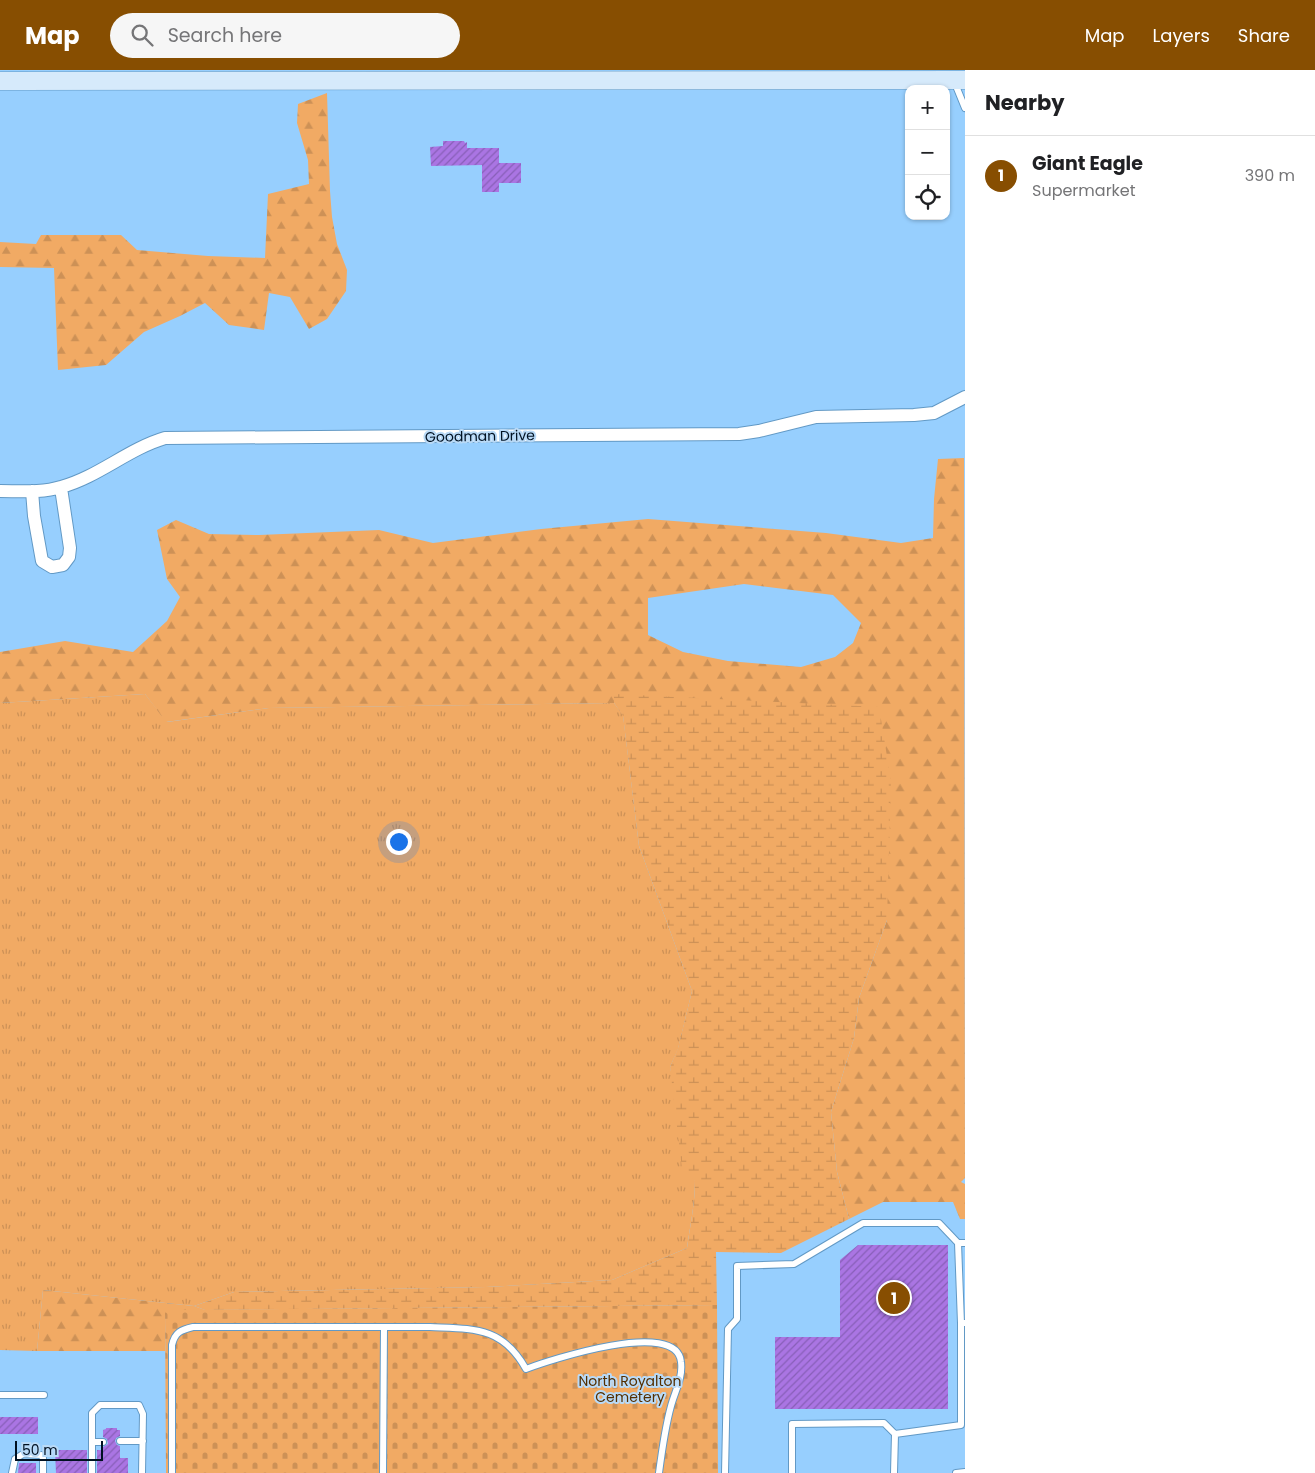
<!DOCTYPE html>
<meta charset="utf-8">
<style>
:root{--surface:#fff;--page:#f6f6f6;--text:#202124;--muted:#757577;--line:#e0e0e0;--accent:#874e01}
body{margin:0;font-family:Poppins,sans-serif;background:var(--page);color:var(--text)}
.controls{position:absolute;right:15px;top:15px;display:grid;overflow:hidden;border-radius:10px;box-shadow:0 1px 4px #0004}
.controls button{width:45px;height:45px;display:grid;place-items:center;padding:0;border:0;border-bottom:1px solid var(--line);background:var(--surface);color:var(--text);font:25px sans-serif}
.scale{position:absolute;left:15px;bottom:12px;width:88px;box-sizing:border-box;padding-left:5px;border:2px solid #012;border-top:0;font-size:14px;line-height:18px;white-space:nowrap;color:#012;-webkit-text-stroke:4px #b9daf7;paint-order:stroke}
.you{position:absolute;left:398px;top:771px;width:18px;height:18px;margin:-12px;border:4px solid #fff;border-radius:50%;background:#1a73e8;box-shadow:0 0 0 8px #1a73e833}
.badge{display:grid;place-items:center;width:32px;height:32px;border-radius:50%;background:var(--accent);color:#fff;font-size:16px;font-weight:700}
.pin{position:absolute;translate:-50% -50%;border:2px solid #fff;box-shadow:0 1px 5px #0006}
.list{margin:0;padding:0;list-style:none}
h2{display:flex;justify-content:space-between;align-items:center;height:65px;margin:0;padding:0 20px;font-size:21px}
h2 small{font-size:16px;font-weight:400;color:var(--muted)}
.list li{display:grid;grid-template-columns:32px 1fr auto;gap:15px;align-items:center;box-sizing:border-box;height:80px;padding:0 20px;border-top:1px solid var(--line)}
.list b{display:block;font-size:19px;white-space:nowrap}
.list p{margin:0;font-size:16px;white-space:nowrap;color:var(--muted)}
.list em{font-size:16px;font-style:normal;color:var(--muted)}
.icon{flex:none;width:28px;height:28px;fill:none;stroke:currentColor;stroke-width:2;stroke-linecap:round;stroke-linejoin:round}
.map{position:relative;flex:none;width:965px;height:1403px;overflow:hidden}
header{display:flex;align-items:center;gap:30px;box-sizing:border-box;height:70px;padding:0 25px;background:var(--accent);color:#fff}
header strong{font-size:24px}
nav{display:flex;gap:28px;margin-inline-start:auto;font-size:18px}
.search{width:350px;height:45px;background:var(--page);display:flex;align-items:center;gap:12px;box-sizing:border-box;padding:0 18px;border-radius:28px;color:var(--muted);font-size:19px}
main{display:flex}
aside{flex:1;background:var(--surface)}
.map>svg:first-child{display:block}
.grass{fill:url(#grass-tufts)}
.forest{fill:url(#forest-firs);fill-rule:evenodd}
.wetland{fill:url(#wetland-marsh)}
.cemetery{fill:url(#cemetery-stones)}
.building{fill:url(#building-hatch)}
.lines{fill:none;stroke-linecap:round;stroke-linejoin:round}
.lane-casing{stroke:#6299c5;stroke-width:8}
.street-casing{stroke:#6299c5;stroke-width:14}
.secondary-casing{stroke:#6299c5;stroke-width:19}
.lane{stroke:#fff;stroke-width:6}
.street{stroke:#fff;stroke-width:12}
.secondary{stroke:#d6eafb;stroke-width:18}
.labels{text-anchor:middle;stroke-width:4;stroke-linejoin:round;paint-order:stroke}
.street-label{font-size:14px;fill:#012;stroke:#b9daf7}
.park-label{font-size:14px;fill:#532e00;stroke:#b9daf7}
</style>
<header>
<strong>Map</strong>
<div class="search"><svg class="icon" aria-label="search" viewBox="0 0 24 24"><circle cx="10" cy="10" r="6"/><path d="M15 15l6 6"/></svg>Search here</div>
<nav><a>Map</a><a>Layers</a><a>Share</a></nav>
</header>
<main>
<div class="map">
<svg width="965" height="1403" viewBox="0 0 965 1403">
<defs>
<pattern id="grass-tufts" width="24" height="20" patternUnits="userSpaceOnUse" patternTransform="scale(1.25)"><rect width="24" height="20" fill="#f1aa64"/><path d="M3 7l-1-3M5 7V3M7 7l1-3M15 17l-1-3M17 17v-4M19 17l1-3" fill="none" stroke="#cd9156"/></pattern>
<pattern id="forest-firs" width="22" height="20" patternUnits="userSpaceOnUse" patternTransform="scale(1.25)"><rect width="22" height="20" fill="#f1aa64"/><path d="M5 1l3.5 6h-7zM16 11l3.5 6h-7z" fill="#cd9156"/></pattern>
<pattern id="wetland-marsh" width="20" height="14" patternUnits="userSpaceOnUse" patternTransform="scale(1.25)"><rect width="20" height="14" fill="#f1aa64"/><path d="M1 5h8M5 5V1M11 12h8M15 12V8" fill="none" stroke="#cd9156"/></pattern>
<pattern id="cemetery-stones" width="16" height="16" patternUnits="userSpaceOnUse" patternTransform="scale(1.25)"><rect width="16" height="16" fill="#f1aa64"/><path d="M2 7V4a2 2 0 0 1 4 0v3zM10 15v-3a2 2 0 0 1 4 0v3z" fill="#cd9156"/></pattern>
<pattern id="building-hatch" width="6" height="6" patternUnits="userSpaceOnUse" patternTransform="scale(1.25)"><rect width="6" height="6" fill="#aa75e3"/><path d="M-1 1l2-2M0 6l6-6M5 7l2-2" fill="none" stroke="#885fb8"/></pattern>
</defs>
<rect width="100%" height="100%" fill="#97cffe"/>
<path class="grass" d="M145 624 167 652 269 638 614 633 623 645 639 776 692 921 678 979 670 997 695 1111C695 1134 690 1156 687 1178L612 1210 486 1217 234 1222 194 1236 43 1220 37 1281 0 1280V633Z"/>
<path class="forest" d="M327 23 330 121 332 147 337 174 347 200 346 221 327 249 309 259 290 227 269 223 264 260 229 255 205 233 180 246 144 262 106 295 58 300 54 198 0 197V172L36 174 41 165H121L137 180 208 186 265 188 268 124 309 114 308 90 297 53 298 34Z
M964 388 965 1108 961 1112 965 1114V1149H960L953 1132H883L849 1149 837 1102 831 1042 854 968 859 928 887 850 614 624V633L269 638 166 652 145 624 0 633V582L65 571 133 582 167 551 180 527 167 509 157 460 176 450 209 464 259 465 379 460 433 473 541 459 648 449 826 463 901 473 933 468 934 429 938 389ZM744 514 833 525 861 553 853 573 835 587 801 597 728 591 683 582 648 565V528Z
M43 1220 194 1236 205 1240H165V1281H37Z"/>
<path class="wetland" d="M614 624 879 637 891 711 887 850 859 928 854 968 831 1042 837 1102 849 1149 781 1183 716 1182 717 1235 205 1240 194 1236 234 1222 486 1217 612 1210 687 1178C690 1156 695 1134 695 1111L682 1099 670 997 678 978 692 921 639 776 623 646 614 633Z"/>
<path class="cemetery" d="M717 1235 718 1403H166L165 1240Z"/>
<path class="building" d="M443 71H464L465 73 467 72V78H499V93H521V113H499V122H482V95L431 96 430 77 443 76Z
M858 1175H948V1339H775V1267H840V1190Z
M0 1347H38V1364H0Z
M106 1358H117V1360H120V1366L116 1368 115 1371 117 1375 120 1376V1388H128V1403H97V1380H103V1377L108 1374 107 1369 103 1367V1360L106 1359Z
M55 1380H87V1403H56Z
M19 1393H36V1403H18Z"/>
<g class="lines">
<g class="lane-casing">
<path id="lane" d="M954 11 965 38
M965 1173H958L961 1253H965
M0 1325H44
M120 1371H143
M92 1372H103
M12 1403 15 1389 23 1384 41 1385 43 1388V1403
M92 1403V1343L100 1335H139L143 1344 142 1403
M172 1403V1275C175 1262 181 1260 193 1257H430C473 1259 502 1256 526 1299 550 1290 677 1248 681 1292 683 1308 675 1321 671 1336 665 1358 662 1380 659 1403
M383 1403 384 1257
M725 1403 728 1259 737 1249V1196L794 1194 863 1153H939L958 1173
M792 1403V1354L884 1353 895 1364
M894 1403 895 1364 961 1355V1253
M956 1403 965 1402"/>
</g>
<g class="street-casing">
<path id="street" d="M0 421C20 421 42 423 61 417 98 407 128 379 165 368L739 364 759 361 816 347 914 345 934 343 965 327
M32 421 34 446 42 491 52 497 63 495 69 487 70 478 61 418"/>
</g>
<g class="secondary-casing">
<path id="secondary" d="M0 11 965 10"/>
</g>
<use href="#lane" class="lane"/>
<use href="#street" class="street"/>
<use href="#secondary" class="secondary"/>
</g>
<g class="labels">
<g class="street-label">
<text transform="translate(480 366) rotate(-1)" y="5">Goodman Drive</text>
</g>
<g class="park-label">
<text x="630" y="1316">North Royalton<tspan x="630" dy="16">Cemetery</tspan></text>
</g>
</g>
</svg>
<div class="controls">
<button>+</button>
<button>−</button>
<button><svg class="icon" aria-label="locate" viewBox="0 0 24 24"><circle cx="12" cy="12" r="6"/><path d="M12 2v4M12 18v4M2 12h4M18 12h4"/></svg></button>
</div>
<div class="scale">50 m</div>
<div class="you"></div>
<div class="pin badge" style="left:894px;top:1228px">1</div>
</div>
<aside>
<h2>Nearby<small></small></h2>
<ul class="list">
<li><span class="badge">1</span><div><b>Giant Eagle</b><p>Supermarket</p></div><em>390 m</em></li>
</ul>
</aside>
</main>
